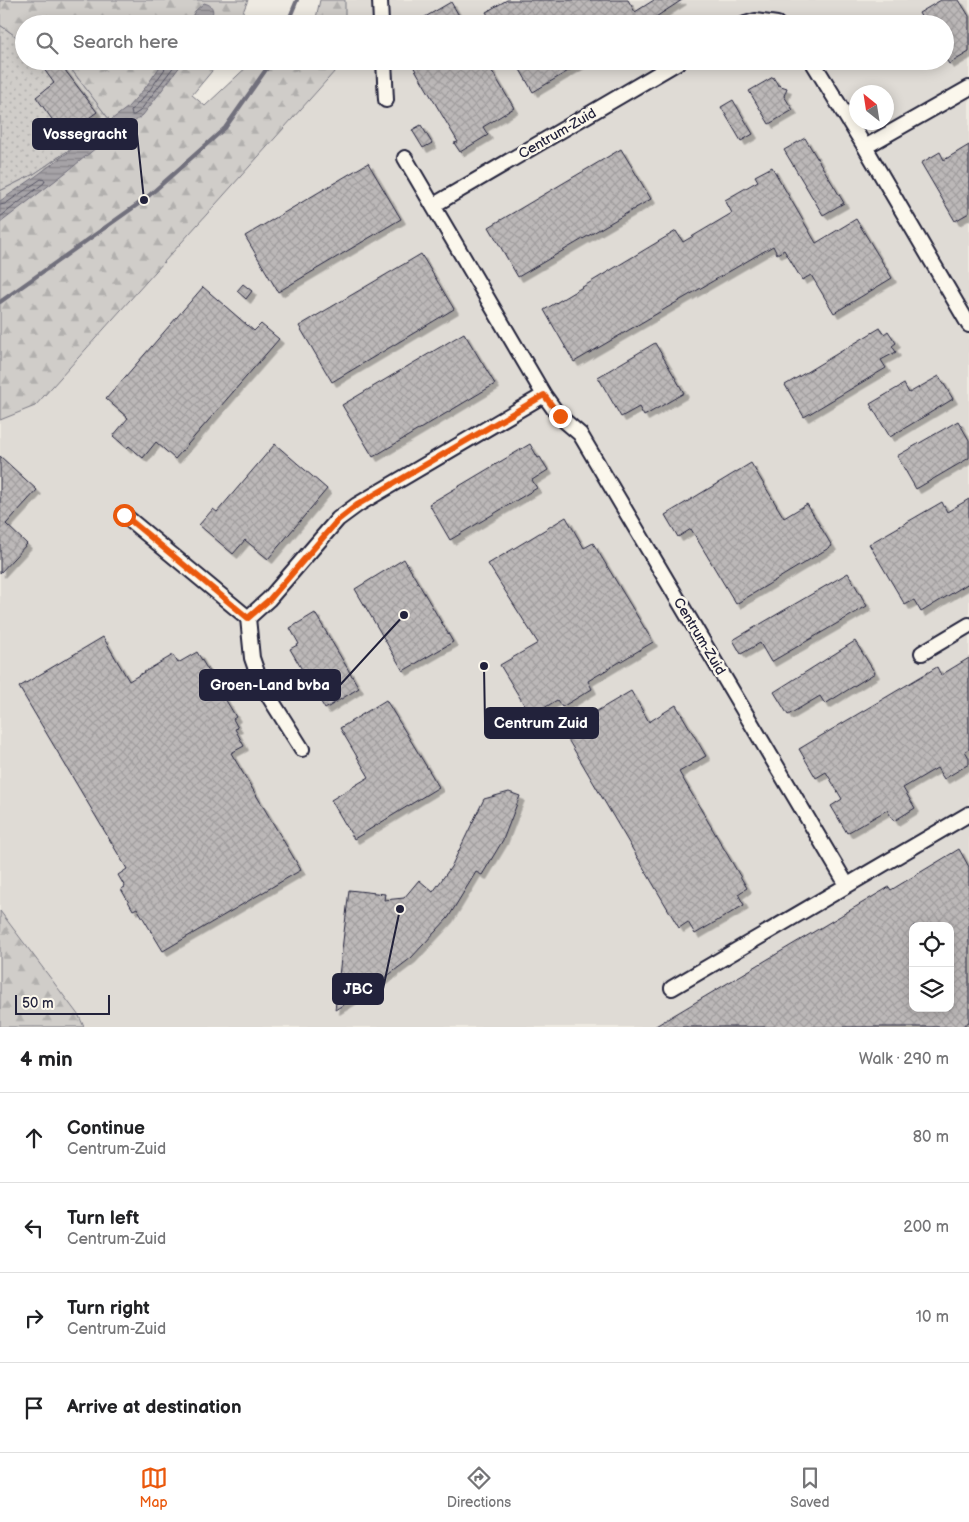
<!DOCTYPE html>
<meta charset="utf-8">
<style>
:root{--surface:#fff;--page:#f2f2f2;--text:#202124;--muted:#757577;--line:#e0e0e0;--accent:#ea580c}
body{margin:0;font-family:"Balsamiq Sans",sans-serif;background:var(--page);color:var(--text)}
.controls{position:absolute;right:15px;bottom:15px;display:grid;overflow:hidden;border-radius:10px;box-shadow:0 2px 12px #0003}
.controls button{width:45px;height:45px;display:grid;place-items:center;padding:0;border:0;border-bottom:1px solid var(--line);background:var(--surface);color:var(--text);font:25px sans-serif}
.compass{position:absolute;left:849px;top:85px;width:45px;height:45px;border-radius:50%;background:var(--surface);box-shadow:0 2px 12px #0003;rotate:330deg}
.scale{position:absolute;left:15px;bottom:12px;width:95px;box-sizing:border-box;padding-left:5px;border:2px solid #22223b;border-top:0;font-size:14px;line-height:18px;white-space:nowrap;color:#22223b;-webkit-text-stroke:4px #fbf7ec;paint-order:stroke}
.stop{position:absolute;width:15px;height:15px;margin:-11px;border:4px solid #ea580c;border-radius:50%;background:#fff}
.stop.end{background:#ea580c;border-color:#fff;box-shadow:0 1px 5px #0008}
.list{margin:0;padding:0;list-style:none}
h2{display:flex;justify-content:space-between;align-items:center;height:65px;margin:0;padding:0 20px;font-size:21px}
h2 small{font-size:16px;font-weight:400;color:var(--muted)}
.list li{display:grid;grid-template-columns:32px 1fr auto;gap:15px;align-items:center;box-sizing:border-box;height:90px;padding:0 20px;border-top:1px solid var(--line)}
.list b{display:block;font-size:19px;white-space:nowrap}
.list p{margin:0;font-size:16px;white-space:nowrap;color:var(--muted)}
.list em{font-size:16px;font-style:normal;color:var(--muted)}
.icon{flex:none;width:28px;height:28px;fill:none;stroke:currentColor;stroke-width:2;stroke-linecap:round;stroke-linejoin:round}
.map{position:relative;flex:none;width:969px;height:1027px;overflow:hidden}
.search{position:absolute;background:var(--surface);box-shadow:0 2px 12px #0003;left:15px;right:15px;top:15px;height:55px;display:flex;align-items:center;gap:12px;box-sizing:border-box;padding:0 18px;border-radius:28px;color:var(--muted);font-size:19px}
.sheet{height:425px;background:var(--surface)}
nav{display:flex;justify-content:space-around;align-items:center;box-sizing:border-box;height:70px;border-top:1px solid var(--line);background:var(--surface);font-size:14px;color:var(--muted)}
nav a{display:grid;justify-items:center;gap:2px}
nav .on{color:var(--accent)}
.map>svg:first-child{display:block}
.built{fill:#dfdbd5;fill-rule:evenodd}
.grass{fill:url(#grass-dots);stroke:#797882}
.forest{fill:url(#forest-firs);stroke:#797882}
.water{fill:url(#water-rules);stroke:#716f7c}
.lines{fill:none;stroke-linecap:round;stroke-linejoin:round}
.shore{stroke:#575666;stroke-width:1}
.stream{stroke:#716f7c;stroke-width:4}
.building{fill:url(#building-cross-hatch);stroke:#22223b;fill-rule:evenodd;filter:url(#shadow)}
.street-casing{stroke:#22223b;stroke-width:18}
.street{stroke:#fbf7ec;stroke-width:14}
.route{stroke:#ea580c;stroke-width:6}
.labels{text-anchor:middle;stroke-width:5;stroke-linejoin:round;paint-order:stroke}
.street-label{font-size:14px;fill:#22223b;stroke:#fbf7ec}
.leader{fill:none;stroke:#22223b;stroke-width:2}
.callout-dot{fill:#22223b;stroke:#fbf7ec;stroke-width:2}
.callout{fill:#22223b;stroke:#22223b;stroke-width:2}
.callout-label{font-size:15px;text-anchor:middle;font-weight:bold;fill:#fff}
</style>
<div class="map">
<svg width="969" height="1027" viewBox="0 0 969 1027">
<defs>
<pattern id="grass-dots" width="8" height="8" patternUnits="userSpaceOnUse" patternTransform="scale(1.25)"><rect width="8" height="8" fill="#d0cdc9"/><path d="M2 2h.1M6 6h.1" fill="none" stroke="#b2b0ae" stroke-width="1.8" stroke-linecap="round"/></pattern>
<pattern id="forest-firs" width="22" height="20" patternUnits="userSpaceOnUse" patternTransform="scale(1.25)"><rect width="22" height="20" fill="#d0cdc9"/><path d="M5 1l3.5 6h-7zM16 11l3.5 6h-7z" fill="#b2b0ae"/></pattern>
<pattern id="water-rules" width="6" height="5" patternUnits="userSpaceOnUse" patternTransform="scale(1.25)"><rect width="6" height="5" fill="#a6a3a7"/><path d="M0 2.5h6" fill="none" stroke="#878489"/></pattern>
<pattern id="building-cross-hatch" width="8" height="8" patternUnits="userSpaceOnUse" patternTransform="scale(1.25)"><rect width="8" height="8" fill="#bcb8b8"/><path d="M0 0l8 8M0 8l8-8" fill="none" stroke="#a19e9f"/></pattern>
<filter id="shadow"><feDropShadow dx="4.5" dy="4.5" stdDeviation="0" flood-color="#0004"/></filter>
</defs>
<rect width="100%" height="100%" fill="#eeeae2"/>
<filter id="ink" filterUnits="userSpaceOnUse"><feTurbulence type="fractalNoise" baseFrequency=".02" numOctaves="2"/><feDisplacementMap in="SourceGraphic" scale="10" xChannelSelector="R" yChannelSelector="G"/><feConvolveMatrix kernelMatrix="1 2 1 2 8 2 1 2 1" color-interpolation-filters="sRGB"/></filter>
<g filter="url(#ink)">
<path class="built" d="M345 0H969V1027H84L79 1016 0 911V420L35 406 344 61H945V24H345ZM856 92H886V122H856ZM913 926H950V1008H913Z"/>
<path class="grass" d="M0 25 24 42V61H65L109 119 69 150 34 174 0 191Z"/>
<path class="forest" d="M0 0H248L238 24H24V42L0 25Z
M320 0H345V24H307L316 18Z
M65 61H217L212 71 192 95 205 106 253 61H344L35 406 0 420V191L34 174 69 150 109 119Z
M0 911 79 1016 84 1027H0Z"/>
<path class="water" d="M204 3C217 6 213 15 208 24H188L195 11Z
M164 61H184L143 115 129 126 113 134 69 170 0 223V201L32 179 127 108 145 88Z"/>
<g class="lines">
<path class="shore" d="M168 61 167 66 149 91 131 111 132 115H134L140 111 178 61
M0 205 5 204 41 179 45 180 44 183 0 217"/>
<path class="stream" d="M287 24 297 0
M0 302 144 200 225 128 272 61"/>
</g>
<path class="building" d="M507 0H628L635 12 654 0H682L645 24H493L486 12Z
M941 0H959L969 16V52L949 64 945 58V24H925L919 13Z
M451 2 464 24H413Z
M38 61H58L97 112 64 136 36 97 54 83Z
M410 61H486L514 108 483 127 488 135 460 152 454 143 458 142Z
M515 61H585L533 92Z
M773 77 778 85 787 88 784 96 793 110 769 124 749 91Z
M733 100 753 134 741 141 721 107Z
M421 125 432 143 423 148 412 130Z
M805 138 844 203 823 215 784 150Z
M969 145V213L955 221 921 163 940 152 944 160Z
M621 149 651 199 518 277 489 227Z
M368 163 401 219 278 292 245 236Z
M772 167 816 243 856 219 892 278 834 313 811 275 802 280 784 250 777 254 773 246 574 362 544 310 676 231 683 242 732 213 725 200 758 181 755 176Z
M421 254 454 309 332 382 299 326Z
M243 284 252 291 246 299 237 291Z
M203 287 254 331 261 324 279 339 175 459 156 442 143 458 129 446 127 448 113 436 128 418 106 399Z
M880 328 884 334 888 331 896 343 892 346 896 352 881 360 886 368 804 417 785 385Z
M464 333 495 384 373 457 342 405Z
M655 343 684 393 644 416 639 407 621 417 598 377Z
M939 376 953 399 890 437 870 404 904 384 909 393Z
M958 421 969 440V458L916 489 897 456Z
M275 444 327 489 268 559 245 540 233 554 199 525 213 509 217 512Z
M530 444 538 458 540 457 548 470 532 480 537 488 450 540 429 504Z
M0 456 37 490 6 524 27 544 0 573Z
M751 463 784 518 807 504 832 546 736 604 691 529 678 537 665 515Z
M969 499V583L921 612 914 600 905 605 869 544 942 502 947 512Z
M566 517 584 548 593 543 653 642 588 681 592 689 562 707 557 700 531 716 500 665 538 643 488 564Z
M404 559 453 642 403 671 355 589Z
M848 573 867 606 771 662 760 643 741 654 733 640Z
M315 613 359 688 325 709 290 649 299 644 290 628Z
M103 637 129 681 173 655 178 663 197 652 236 717 233 719 238 728 235 729 244 746 231 753 301 870 163 951 137 908 133 910 121 889 125 887 118 875 127 869 19 687Z
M855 641 875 673 825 704 820 696 788 715 774 692Z
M969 658V749L965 751 969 758V764L944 779 937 768 903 788 915 808 894 821 887 810 847 833 831 806 842 799 826 772 816 778 799 749 937 667 941 675Z
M631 691 649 722 676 705 706 756 679 772 747 888 738 894 744 905 695 934 688 922 679 928 563 731Z
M386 700 439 787 354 839 331 800 369 777 340 728Z
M509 792 520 796 503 840 482 875 476 872 448 918 411 958 374 986 335 1010 349 890 385 894 384 900 404 898 419 880 433 892 451 867 484 799Z
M959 849 969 867V1022L961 1027H654L889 887 891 890ZM913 926H950V1008H913Z"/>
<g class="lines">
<g class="street-casing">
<path id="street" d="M380 0 381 24
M745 24 755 21 777 24
M384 61 386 100
M812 61 865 147 969 325
M865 147 969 88
M405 158 544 395 559 416 580 434 847 885
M434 205 680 61
M124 515 248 618
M922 653 969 625
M302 749 261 684 252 658 248 618 269 599 338 519 357 505 544 395
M672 988 969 814"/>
</g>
<use href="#street" class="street"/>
</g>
</g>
<g class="lines" filter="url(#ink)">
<path class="route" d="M124 515 248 618 270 599 338 520 357 505 544 395 560 416"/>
</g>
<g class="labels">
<g class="street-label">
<text transform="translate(557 133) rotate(-30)" y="5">Centrum-Zuid</text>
<text transform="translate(700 636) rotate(59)" y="5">Centrum-Zuid</text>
</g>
</g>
<path class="leader" d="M144 200L137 134M404 615L340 685M484 666L485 723M400 909L383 989"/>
<g class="callout-dot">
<circle cx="144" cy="200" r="5"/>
<circle cx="404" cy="615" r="5"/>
<circle cx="484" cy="666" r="5"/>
<circle cx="400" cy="909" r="5"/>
</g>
<g class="callout">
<rect x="33" y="119" width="104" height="30" rx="5"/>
<rect x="200" y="670" width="140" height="30" rx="5"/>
<rect x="485" y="708" width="113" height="30" rx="5"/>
<rect x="333" y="974" width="50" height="30" rx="5"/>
</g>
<g class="callout-label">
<text x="85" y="139">Vossegracht</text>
<text x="270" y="690">Groen-Land bvba</text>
<text x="541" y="728">Centrum Zuid</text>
<text x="358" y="994">JBC</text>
</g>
</svg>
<div class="controls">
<button><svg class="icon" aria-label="locate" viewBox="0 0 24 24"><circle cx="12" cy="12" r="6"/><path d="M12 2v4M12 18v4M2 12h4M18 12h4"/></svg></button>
<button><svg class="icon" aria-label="layers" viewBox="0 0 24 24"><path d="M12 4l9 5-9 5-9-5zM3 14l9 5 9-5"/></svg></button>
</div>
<svg class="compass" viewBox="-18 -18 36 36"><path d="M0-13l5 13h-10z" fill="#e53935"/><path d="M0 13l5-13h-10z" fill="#757577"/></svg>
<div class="scale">50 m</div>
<div class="stop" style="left:124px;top:515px"></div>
<div class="stop end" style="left:560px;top:416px"></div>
<div class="search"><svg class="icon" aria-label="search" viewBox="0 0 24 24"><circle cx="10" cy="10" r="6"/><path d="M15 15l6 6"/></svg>Search here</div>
</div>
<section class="sheet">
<h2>4 min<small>Walk · 290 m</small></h2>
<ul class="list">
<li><svg class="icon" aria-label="ahead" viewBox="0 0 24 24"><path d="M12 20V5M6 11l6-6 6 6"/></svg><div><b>Continue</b><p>Centrum-Zuid</p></div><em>80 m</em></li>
<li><svg class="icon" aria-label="left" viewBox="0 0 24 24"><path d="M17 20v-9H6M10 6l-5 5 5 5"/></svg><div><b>Turn left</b><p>Centrum-Zuid</p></div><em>200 m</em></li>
<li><svg class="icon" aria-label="right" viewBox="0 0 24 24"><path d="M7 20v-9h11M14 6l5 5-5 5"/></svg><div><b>Turn right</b><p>Centrum-Zuid</p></div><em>10 m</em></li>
<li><svg class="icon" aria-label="arrive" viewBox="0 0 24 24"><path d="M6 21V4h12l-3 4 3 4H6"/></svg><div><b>Arrive at destination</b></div></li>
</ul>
</section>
<nav>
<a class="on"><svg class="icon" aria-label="map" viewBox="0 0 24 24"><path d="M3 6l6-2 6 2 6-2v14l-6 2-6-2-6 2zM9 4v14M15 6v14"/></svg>Map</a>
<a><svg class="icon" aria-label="directions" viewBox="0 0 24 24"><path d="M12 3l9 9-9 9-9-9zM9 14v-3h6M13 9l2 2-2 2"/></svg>Directions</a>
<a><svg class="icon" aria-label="saved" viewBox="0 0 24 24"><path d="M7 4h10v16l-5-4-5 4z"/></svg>Saved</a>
</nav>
